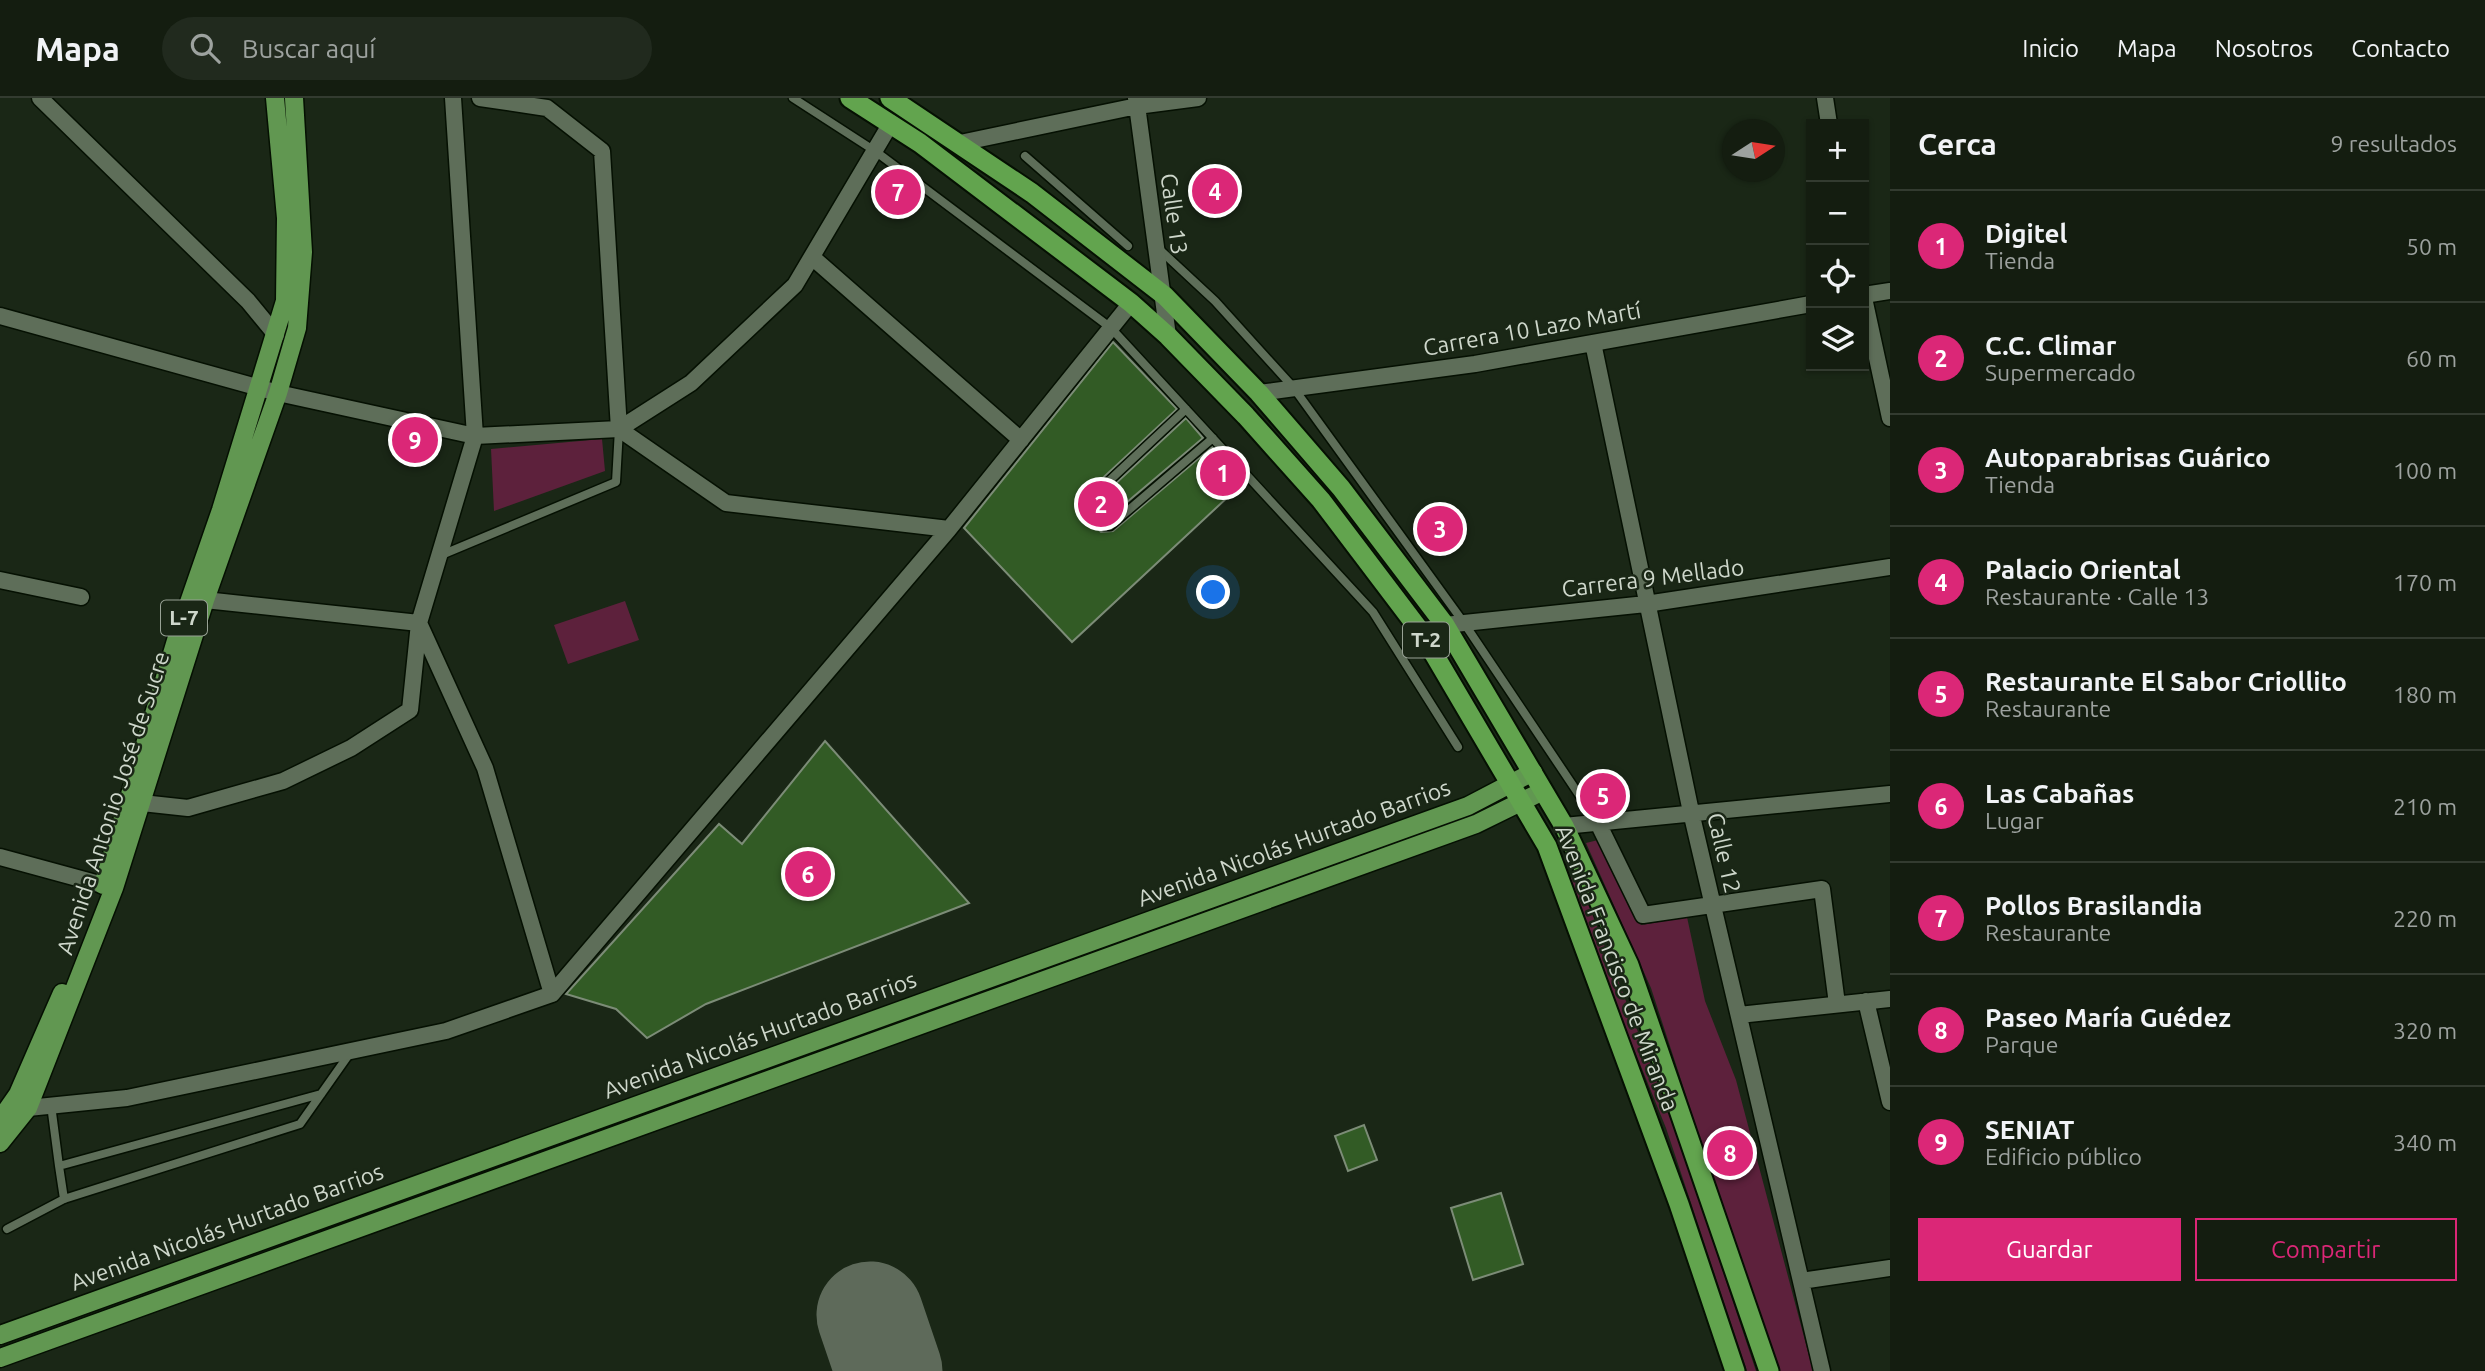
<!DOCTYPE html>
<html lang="es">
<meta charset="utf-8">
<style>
:root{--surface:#141d10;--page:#212a1e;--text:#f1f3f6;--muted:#9da29f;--line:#333b30;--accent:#db2777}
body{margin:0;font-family:Ubuntu,sans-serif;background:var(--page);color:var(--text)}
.controls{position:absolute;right:21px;top:21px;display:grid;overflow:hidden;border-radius:0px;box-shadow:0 2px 5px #0004}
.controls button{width:63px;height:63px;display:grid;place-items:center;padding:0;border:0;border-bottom:2px solid var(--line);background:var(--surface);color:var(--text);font:35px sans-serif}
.compass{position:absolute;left:1722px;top:21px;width:63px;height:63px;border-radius:50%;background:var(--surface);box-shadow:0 2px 5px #0004;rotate:78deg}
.you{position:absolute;left:1214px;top:495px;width:24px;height:24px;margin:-18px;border:5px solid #fff;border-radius:50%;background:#1a73e8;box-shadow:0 0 0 10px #1a73e833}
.badge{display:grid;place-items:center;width:46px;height:46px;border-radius:50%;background:var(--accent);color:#fff;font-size:23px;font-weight:700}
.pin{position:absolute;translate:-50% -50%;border:4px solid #fff;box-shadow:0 2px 7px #0006}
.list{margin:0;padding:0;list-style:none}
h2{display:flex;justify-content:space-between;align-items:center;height:91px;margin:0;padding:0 28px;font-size:30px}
h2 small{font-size:23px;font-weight:400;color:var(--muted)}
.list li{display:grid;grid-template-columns:46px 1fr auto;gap:21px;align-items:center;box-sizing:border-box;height:112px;padding:0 28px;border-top:2px solid var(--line)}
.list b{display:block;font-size:26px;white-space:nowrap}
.list p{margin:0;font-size:23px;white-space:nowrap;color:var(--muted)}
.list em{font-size:23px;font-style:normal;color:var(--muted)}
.actions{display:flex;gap:14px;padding:21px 28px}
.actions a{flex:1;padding:16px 0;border:2px solid var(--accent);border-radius:0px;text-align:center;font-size:24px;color:var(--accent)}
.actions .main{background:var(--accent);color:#fff}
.icon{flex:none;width:38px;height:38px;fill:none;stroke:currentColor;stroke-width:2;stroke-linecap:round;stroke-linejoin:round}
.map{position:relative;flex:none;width:1890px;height:1273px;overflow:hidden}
header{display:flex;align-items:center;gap:42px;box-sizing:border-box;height:98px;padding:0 35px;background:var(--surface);border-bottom:2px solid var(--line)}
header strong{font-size:33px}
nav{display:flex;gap:38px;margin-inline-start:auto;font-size:24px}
.search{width:490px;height:63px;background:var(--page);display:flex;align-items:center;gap:18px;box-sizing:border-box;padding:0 24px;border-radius:38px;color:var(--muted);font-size:26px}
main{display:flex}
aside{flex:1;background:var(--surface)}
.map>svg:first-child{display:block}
.green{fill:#5d213c}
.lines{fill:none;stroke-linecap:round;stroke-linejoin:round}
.runway{stroke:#5e6a5a;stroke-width:107}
.building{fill:#325b25;stroke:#7c8c77;stroke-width:2}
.service-casing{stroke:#051002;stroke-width:11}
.minor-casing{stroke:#051002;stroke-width:19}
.primary-casing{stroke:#051002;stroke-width:21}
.trunk-casing{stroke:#051002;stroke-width:23}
.service{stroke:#5e6e59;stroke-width:8}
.minor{stroke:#5e6e59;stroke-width:16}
.primary{stroke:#619751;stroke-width:18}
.trunk{stroke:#62a44e;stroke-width:19}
.labels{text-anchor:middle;stroke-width:5;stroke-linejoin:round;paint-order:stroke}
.shield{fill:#1a2716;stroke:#98a295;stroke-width:2}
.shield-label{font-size:21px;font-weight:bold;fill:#ced7cb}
.street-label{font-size:23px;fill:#ced7cb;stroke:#1a2716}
</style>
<header>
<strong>Mapa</strong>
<div class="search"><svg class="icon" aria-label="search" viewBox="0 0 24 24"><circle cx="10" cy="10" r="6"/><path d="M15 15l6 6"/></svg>Buscar aquí</div>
<nav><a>Inicio</a><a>Mapa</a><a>Nosotros</a><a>Contacto</a></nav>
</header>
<main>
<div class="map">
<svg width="1890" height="1273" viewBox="0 0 1890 1273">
<rect width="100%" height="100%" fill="#1a2716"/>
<path class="green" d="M602 341 605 373 494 413 491 351Z
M625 503 639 542 568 566 554 527Z
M1598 742 1641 827 1687 819 1705 903 1736 982 1813 1273H1776L1651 890 1586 745Z
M1567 777 1580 785 1673 1024 1756 1273H1747L1666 1030 1571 796Z"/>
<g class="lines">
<path class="runway" d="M870 1217 889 1273"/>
</g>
<path class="building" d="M1113 244 1177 311 1090 392 1083 402V416L1101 434 1113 433 1212 349 1244 384 1072 544 964 430Z
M1186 320 1203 340 1107 421 1095 409 1100 400Z
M825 643 969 805 706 906 647 940 616 911 566 896 719 726 742 746Z
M1364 1027 1377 1062 1348 1073 1335 1038Z
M1501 1095 1523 1166 1473 1182 1451 1110Z"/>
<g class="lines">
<g class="service-casing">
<path id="service" d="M793 0 875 53 1111 230 1373 514 1458 649
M1025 58 1128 148
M1159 151 1215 203 1293 289 1464 525 1598 725
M1186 311 1095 396 1089 404 1088 411 1104 428H1110L1213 340
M439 458 616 384 619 331
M51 1007 59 1068
M64 1101 59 1068 321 996
M7 1131 64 1101 300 1026 350 955"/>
</g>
<g class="minor-casing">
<path id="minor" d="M40 0 248 203 276 237
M1136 0 1168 238
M1825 0 1829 26
M891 25 795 187 691 285 619 331 726 405 949 431 1131 205
M960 45 1137 8 1198 0
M812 159 1021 342
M1864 197 1890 193
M1864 200 1890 320
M0 218 278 295 475 338 619 331 602 53 547 10 480 0
M1593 245 1691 714 1822 1273
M1259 295 1475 266 1811 206
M0 482 81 499
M205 502 419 525 485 670 552 896
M1421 534 1445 527 1646 506 1890 469
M142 705 188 710 283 683 351 650 410 612 419 525 475 338 453 0
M1598 725 1643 817 1822 791 1837 906
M1564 728 1890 696
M0 759 114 790
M1866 903 1890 1004
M1739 917 1890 901
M28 1010 127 1000 446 933 552 896 949 431
M1801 1183 1890 1170"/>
</g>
<g class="primary-casing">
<path id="primary" d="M103 787 177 539 221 412 285 203 286 120 275 0
M0 1022 18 996 62 895
M0 1045 28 1010 114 790 205 502 278 295 297 230 303 154 294 0
M0 1237 1468 708 1533 674
M0 1260 1476 726 1543 693"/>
</g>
<g class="trunk-casing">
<path id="trunk" d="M850 0 920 45 1131 205 1168 238 1246 318 1321 402 1421 534 1547 748 1679 1106 1735 1273
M890 0 1032 95 1165 198 1259 295 1341 390 1445 527 1564 728 1629 867 1769 1273"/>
</g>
<use href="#service" class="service"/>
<use href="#minor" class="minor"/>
<use href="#primary" class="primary"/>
<use href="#trunk" class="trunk"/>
</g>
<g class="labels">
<g class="shield">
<rect x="161" y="502.5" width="46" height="35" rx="5"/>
<rect x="1403" y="524.5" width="46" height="35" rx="5"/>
</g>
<g class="shield-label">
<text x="184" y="527">L-7</text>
<text x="1426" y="549">T-2</text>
</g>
<g class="street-label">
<text transform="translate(1174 116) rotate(82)" y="8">Calle 13</text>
<text transform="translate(1532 231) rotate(-10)" y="8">Carrera 10 Lazo Martí</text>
<text transform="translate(1653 480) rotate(-7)" y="8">Carrera 9 Mellado</text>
<text transform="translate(113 705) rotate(-72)" y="8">Avenida Antonio José de Sucre</text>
<text transform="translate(1294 745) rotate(-20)" y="8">Avenida Nicolás Hurtado Barrios</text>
<text transform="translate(1724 755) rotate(77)" y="8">Calle 12</text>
<text transform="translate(1617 870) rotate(69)" y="8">Avenida Francisco de Miranda</text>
<text transform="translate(760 937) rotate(-20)" y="8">Avenida Nicolás Hurtado Barrios</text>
<text transform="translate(227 1129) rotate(-20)" y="8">Avenida Nicolás Hurtado Barrios</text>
</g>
</g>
</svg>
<div class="controls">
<button>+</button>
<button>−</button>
<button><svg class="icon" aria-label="locate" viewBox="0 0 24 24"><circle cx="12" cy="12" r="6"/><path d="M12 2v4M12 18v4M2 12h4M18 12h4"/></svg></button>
<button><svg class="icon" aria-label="layers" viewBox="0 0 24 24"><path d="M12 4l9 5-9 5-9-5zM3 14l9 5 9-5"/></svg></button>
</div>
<svg class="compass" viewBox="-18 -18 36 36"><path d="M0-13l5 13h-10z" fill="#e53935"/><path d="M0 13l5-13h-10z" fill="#9da29f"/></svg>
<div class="you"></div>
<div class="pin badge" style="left:1223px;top:375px">1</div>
<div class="pin badge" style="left:1101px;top:406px">2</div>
<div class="pin badge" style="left:1440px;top:431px">3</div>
<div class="pin badge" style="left:1215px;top:93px">4</div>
<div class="pin badge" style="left:1603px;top:698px">5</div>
<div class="pin badge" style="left:808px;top:776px">6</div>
<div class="pin badge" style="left:898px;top:94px">7</div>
<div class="pin badge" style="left:1730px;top:1055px">8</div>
<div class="pin badge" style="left:415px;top:342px">9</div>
</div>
<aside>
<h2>Cerca<small>9 resultados</small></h2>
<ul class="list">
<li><span class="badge">1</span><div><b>Digitel</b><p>Tienda</p></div><em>50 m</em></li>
<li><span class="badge">2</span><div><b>C.C. Climar</b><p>Supermercado</p></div><em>60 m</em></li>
<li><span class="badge">3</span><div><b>Autoparabrisas Guárico</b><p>Tienda</p></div><em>100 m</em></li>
<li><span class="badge">4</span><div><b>Palacio Oriental</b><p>Restaurante · Calle 13</p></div><em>170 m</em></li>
<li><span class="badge">5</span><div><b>Restaurante El Sabor Criollito</b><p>Restaurante</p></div><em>180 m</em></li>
<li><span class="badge">6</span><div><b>Las Cabañas</b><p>Lugar</p></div><em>210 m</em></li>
<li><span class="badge">7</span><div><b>Pollos Brasilandia</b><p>Restaurante</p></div><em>220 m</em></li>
<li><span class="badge">8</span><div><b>Paseo María Guédez</b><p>Parque</p></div><em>320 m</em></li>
<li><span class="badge">9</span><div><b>SENIAT</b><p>Edificio público</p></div><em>340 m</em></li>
</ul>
<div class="actions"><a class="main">Guardar</a><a>Compartir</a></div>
</aside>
</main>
